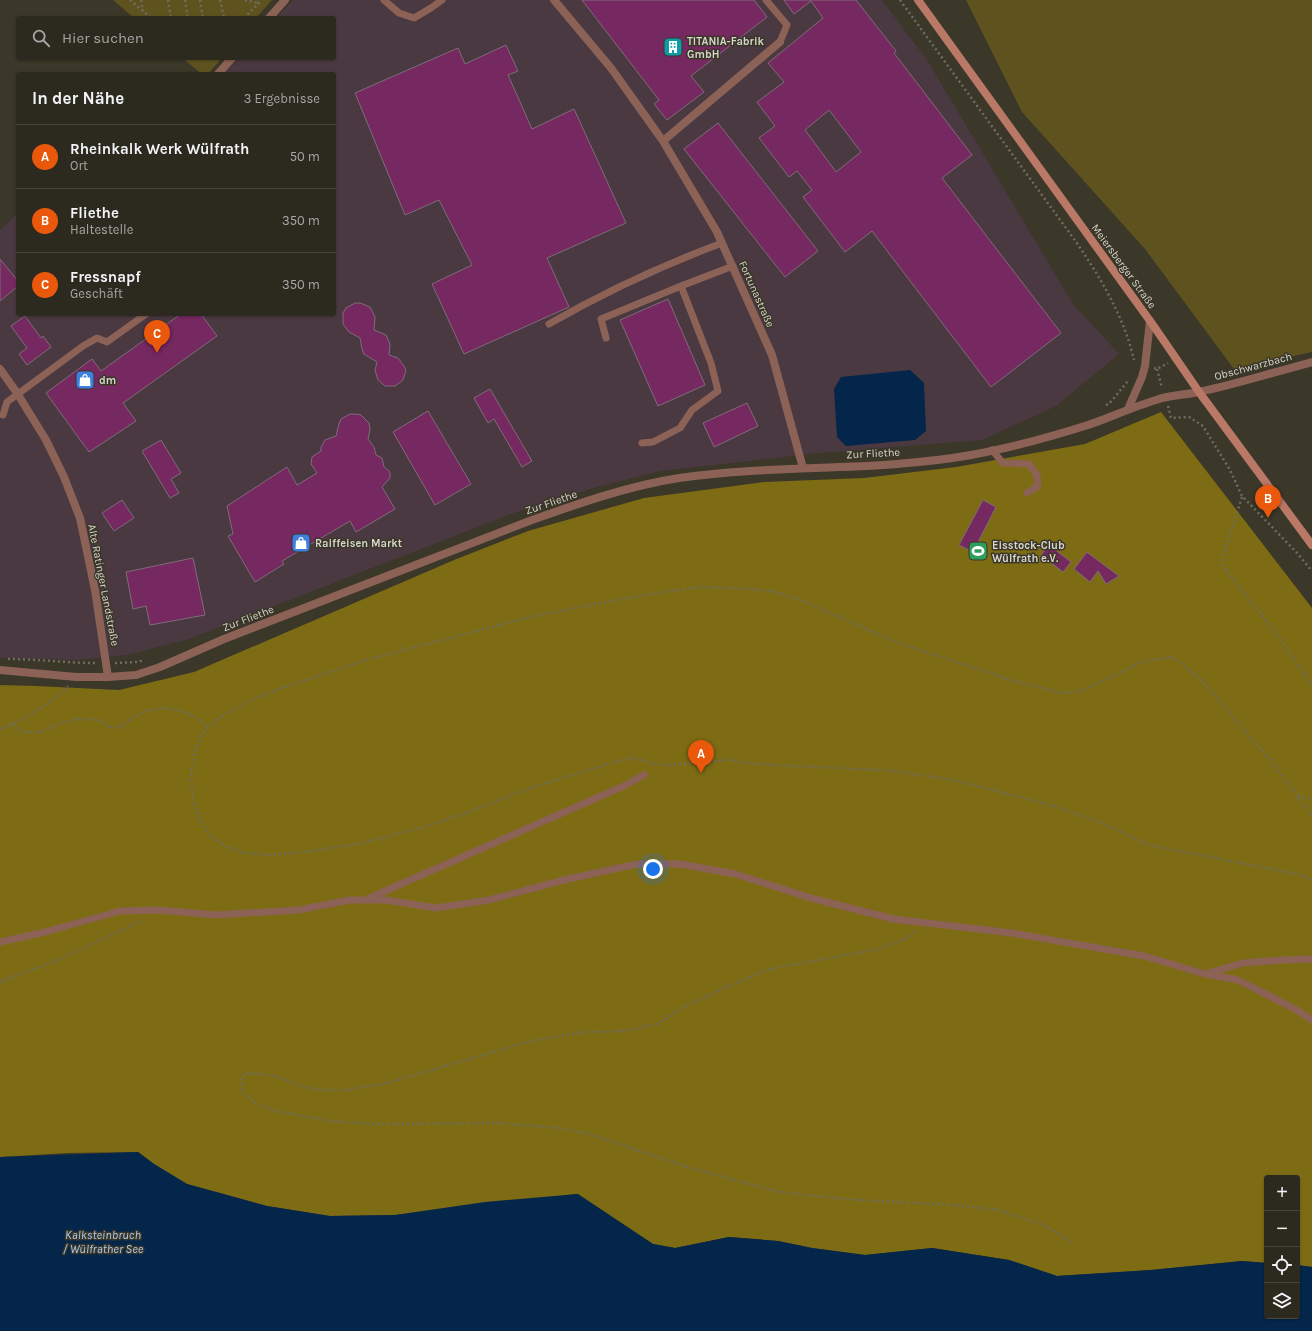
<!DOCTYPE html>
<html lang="de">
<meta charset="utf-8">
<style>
:root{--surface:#2c291f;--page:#343128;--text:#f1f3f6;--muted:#a6a6a4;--line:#48453d;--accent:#ea580c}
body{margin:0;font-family:Karla,sans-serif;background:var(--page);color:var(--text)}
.controls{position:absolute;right:12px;bottom:12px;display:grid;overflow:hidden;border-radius:4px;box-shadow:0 1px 3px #0004}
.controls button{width:36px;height:36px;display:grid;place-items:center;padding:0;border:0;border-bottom:1px solid var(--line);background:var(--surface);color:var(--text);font:20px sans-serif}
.you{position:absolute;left:653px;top:869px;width:14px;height:14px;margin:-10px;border:3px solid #fff;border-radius:50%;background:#1a73e8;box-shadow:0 0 0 6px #1a73e833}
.badge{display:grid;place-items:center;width:26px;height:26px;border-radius:50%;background:var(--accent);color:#fff;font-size:13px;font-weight:700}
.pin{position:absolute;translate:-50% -33px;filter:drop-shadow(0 1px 2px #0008)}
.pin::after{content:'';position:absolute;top:21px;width:14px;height:12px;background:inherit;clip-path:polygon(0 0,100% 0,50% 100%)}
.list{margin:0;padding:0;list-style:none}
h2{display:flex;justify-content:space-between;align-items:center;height:52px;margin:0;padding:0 16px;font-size:17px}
h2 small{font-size:13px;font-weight:400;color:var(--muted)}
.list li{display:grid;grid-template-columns:26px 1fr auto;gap:12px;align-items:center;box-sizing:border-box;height:64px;padding:0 16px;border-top:1px solid var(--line)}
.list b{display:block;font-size:15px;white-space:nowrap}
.list p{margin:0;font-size:13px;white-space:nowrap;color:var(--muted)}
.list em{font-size:13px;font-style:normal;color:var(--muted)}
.icon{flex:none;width:22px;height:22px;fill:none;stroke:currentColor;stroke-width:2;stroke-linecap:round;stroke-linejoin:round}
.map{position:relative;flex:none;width:1312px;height:1331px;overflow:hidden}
.search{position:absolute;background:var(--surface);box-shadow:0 1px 3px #0004;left:16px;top:16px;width:320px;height:44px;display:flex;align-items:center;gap:10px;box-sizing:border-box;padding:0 14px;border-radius:4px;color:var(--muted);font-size:15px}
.panel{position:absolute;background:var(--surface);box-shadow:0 1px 3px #0004;left:16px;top:72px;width:320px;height:244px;border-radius:4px}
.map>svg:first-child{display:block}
.commercial{fill:#4b3942}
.green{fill:#5e531f}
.forest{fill:#7d6c14}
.water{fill:#03264a}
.building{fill:#762861;stroke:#7d6d77;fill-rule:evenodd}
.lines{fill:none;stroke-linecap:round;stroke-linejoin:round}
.path{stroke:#706c60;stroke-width:2.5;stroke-dasharray:2 3;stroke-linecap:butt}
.lane{stroke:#8c6256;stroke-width:7}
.street{stroke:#8c6256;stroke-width:8}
.secondary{stroke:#ba7867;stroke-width:8}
.labels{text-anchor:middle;stroke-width:3;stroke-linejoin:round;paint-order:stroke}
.poi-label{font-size:11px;font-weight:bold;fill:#d7d5cc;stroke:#3b3729;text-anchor:start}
.street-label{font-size:11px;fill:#d7d5cc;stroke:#3b3729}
.water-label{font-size:12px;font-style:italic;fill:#acccf2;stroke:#3b3729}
</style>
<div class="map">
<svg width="1312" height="1331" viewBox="0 0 1312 1331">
<rect width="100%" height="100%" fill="#3b3729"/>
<path class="commercial" d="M293 0H882L927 60 1073 304 1119 354 1056 406 982 440 819 453 660 471 590 489 511 514 189 639 127 655 79 660 0 658V230L18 213V314H334V74H224L239 58H334V18H276Z"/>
<path class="green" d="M113 0H272L256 18H134Z
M966 0H1312V352L1234 369 1145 249 1022 112Z
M182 58H222L208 74H202Z"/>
<path class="forest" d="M1161 412 1312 608V1267L1297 1265V1178H1267V1263L1242 1261 1151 1270 1057 1276 1009 1260 932 1248 865 1255 812 1248 778 1241 729 1237 675 1248 653 1244 577 1194 395 1215 330 1216 267 1206 187 1184 154 1164 138 1152 68 1153 0 1157V685L36 686 119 690 194 672 454 560 528 531 644 498 764 482 864 478 956 467 1085 444Z"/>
<path class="water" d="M910 370 924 383 926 431 915 440 846 446 837 437 834 389 841 377Z
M138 1152 154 1164 187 1184 267 1206 330 1216 395 1215 485 1202 578 1194 653 1244 675 1248 729 1237 778 1241 812 1248 865 1255 932 1248 1009 1260 1057 1276 1151 1270 1242 1261 1267 1263V1316H1297V1265L1312 1267V1331H0V1157Z"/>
<path class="building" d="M582 0H754L767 17 691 76 704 92 667 120 654 104 659 100Z
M784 0H856L896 51 894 53 972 155 942 178 1061 333 991 387 872 231 845 252 803 197 812 190 797 171 789 177 759 138 775 126 757 102 784 82 768 63 823 18 811 1 794 14ZM829 110 861 152 836 172 805 130Z
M506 45 518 71 508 75 532 129 574 109 626 223 547 258 569 307 464 354 432 284 472 265 439 200 405 215 355 93 458 48 465 64Z
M718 123 818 251 785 277 684 149Z
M0 259 18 281V286L0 301Z
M668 299 705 385 658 406 620 320Z
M355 303H360L370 307 375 317 374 330 386 335 390 344 389 355 398 358 404 366 406 370 403 380 395 386H385L378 380 375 370 377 362 364 354 362 349 360 338 349 332 343 324V313L346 308Z
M181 314H201L217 336 123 403 136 421 89 452 46 393 92 359 101 371Z
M25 316 41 338 43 336 51 347 27 365 19 354 27 348 11 326Z
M490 389 532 461 522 467 494 419 488 423 474 398Z
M747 403 758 426 714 447 703 423Z
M428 411 471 484 435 505 393 432Z
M350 414H355L361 415 369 423 370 429 368 439 374 447 376 455 382 458 384 467 390 472V478L382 487 395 509 356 532 350 521 282 561 284 564 255 582 228 536 233 534 227 506 287 467 297 485 317 473 311 464 312 457 321 451V447L325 440 336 436 339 424 341 419Z
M161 440 181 473 171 479 179 493 170 498 142 451Z
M122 500 134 518 114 531 102 513Z
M983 500 996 507 973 552 959 545Z
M1049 545 1071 562 1063 572 1041 555Z
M1087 552 1088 553 1119 576 1106 584 1098 571 1090 582 1074 569Z
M193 558 205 615 150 625 146 606 133 609 126 572Z"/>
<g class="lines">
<path class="path" d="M130 0 151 18
M141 0 143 11
M168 0 171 18
M185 0 188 18
M200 0 203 18
M220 0 224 18
M245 0 258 3
M900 0 1074 239C1099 275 1124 316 1134 360
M244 18 258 4 260 0
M1154 368 1157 369 1168 363
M1157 369 1162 388
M1106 405 1109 404 1128 381
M1168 406 1171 418 1189 417 1203 426 1230 470 1242 496 1298 554 1312 571
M1242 497 1222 560 1223 566 1272 628 1312 685
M8 659C37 659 67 663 96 663
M115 663 137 662 144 660
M12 725 23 732H40L62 723 75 719H90L102 721 109 727 115 728 121 726 134 717 146 711 160 708 178 710 196 717 208 728
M0 729C19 723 55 701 68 686
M1298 796 1312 799
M1312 816 1270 760 1236 720 1203 682 1176 659 1170 657 1142 662 1103 681 1077 692 1062 693 1014 681 896 642 799 599 771 591 736 588 699 587 670 591 621 599 530 617 366 660 279 689 252 700 222 716 208 728 200 738 194 755 191 774 193 799 200 820 211 837 227 847 245 853 271 855 304 852 352 845 389 836 424 827 472 811 527 789 618 761 634 758 655 764 670 765 730 760 755 764 796 766 896 771 958 781 1054 806 1104 824 1149 845 1302 875 1312 880
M914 932 907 938 879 949 770 969 726 987 682 1008 657 1024 624 1031 583 1032 531 1041 387 1083 346 1090H321L303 1087 275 1076 247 1073 242 1076 241 1084 243 1093 255 1103 275 1111 331 1121 379 1124 496 1123 560 1128 589 1134 687 1167 779 1192 856 1200 955 1205 998 1210 1044 1225 1073 1243
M0 982 58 960 141 921"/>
<path class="lane" d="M384 0 399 13 414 18 431 8 442 0
M766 0 787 25 780 42
M549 324C603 293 663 265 722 243
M606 338 601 319 681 286
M3 415 7 402 83 346 97 338 107 342 146 314
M642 443 653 442 680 428 692 410 718 391 711 363 681 286 733 266
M992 450 1003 463 1029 464 1037 475 1038 486 1027 493
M367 899 626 785 644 775
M0 942 45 932 120 911 158 910 216 915 298 910 350 900H386L436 908 489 900 568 879 637 864H681L735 874 811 898 893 919 1012 933 1144 956 1205 974 1238 980 1295 1009 1312 1020
M1208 973 1243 963 1283 960 1312 959"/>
<path class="street" d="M554 0 611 68 663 141 717 232 772 355 803 468
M269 18 285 0
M218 74 232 58
M663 141 780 42
M0 369 17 393 46 440 64 477 80 518 95 590 108 677
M1128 409 1142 377 1145 366 1150 321
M0 670 76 677H108L136 675 160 667 224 639 532 520C580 503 628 486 679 478 775 464 875 472 971 455 1011 448 1050 437 1088 425 1111 417 1133 407 1156 400 1170 395 1185 395 1199 392 1237 384 1275 372 1312 362"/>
<path class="secondary" d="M918 0 1153 325 1199 392 1312 545"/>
</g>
<defs>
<g id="building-square" transform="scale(1)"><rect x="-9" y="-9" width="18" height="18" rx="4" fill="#0f9aa8" stroke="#3b3729"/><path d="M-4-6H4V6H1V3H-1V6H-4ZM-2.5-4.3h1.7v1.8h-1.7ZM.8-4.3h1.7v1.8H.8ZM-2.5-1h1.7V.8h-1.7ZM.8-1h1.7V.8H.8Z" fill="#fff"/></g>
<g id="shop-square" transform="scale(1)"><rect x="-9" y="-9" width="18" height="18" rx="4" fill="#3f7fe0" stroke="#3b3729"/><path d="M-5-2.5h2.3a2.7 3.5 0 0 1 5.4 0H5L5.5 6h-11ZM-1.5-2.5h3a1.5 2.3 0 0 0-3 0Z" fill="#fff"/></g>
<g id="stadium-square" transform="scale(1)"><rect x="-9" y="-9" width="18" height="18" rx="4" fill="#2e9e5b" stroke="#3b3729"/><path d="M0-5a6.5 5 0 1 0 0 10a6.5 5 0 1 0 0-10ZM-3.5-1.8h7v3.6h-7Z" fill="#fff"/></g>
</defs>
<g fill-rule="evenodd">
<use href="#building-square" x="673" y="47"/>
<use href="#shop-square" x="85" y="380"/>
<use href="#shop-square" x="301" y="543"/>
<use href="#stadium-square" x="978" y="551"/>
</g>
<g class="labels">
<g class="poi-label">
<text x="687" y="45">TITANIA-Fabrik<tspan x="687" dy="13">GmbH</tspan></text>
<text x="99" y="384">dm</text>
<text x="315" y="547">Raiffeisen Markt</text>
<text x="992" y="549">Eisstock-Club<tspan x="992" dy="13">Wülfrath e.V.</tspan></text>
</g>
<g class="street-label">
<text transform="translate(1124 266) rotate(54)" y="4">Meiersberger Straße</text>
<text transform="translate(757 294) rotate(66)" y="4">Fortunastraße</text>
<text transform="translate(1253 366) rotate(-15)" y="4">Obschwarzbach</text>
<text transform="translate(873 453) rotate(-3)" y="4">Zur Fliethe</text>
<text transform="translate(551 502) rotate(-19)" y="4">Zur Fliethe</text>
<text transform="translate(104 585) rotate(79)" y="4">Alte Ratinger Landstraße</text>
<text transform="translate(248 618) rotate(-21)" y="4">Zur Fliethe</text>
</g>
<g class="water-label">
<text x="103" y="1239">Kalksteinbruch<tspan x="103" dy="14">/ Wülfrather See</tspan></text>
</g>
</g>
</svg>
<div class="controls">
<button>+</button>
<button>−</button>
<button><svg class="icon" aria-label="locate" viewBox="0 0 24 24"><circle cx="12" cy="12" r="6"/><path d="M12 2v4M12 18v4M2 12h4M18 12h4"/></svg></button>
<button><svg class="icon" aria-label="layers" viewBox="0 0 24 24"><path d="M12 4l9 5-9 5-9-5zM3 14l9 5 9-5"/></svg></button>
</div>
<div class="you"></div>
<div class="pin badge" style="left:701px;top:773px">A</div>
<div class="pin badge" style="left:1268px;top:518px">B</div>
<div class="pin badge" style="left:157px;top:353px">C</div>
<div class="search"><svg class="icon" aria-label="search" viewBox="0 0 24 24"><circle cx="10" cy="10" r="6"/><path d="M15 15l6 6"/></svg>Hier suchen</div>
<section class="panel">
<h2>In der Nähe<small>3 Ergebnisse</small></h2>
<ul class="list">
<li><span class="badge">A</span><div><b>Rheinkalk Werk Wülfrath</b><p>Ort</p></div><em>50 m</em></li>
<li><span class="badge">B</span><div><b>Fliethe</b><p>Haltestelle</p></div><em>350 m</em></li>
<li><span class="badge">C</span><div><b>Fressnapf</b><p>Geschäft</p></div><em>350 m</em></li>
</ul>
</section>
</div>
